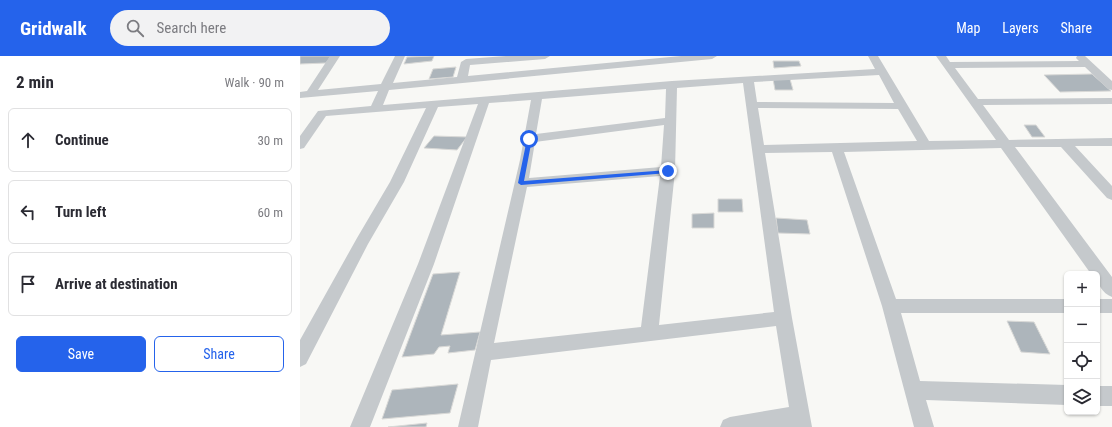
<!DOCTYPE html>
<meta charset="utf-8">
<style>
:root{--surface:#fff;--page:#f2f2f3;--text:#2b2b33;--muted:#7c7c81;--line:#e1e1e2;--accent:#2563eb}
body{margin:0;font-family:"Roboto Condensed",sans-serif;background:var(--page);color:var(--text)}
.controls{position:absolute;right:12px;bottom:12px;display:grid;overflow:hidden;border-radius:6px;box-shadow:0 1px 3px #0004}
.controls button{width:36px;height:36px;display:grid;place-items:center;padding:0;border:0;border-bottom:1px solid var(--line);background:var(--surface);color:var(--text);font:20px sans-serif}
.stop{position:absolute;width:12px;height:12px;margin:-9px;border:3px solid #2563eb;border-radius:50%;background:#fff}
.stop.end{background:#2563eb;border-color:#fff;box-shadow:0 1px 4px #0008}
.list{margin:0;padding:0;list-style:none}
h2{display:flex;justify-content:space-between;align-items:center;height:52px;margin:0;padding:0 16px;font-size:17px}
h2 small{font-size:13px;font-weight:400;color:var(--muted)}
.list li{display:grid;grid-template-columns:26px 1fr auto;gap:12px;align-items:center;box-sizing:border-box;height:64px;margin:0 8px 8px;padding:0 8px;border:1px solid var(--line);border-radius:6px}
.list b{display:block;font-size:15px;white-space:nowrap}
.list em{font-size:13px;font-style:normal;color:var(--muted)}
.actions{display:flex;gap:8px;padding:12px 16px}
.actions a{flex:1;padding:9px 0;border:1px solid var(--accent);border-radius:6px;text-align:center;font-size:14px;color:var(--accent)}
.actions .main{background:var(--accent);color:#fff}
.icon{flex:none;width:22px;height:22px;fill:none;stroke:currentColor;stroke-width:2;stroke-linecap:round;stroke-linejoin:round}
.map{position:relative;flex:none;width:812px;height:371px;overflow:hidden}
header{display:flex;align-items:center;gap:24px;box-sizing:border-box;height:56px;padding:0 20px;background:var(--accent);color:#fff}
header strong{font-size:19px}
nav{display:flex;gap:22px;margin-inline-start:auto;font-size:14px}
.search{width:280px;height:36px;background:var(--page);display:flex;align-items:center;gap:10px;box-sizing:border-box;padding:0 14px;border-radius:22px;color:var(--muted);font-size:15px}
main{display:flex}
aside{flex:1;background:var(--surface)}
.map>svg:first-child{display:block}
.building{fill:#adb5bb;stroke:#d9d9d7}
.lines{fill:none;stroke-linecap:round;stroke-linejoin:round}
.minor{fill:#c5c9cc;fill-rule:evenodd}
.route{fill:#2563eb}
</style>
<header>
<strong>Gridwalk</strong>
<div class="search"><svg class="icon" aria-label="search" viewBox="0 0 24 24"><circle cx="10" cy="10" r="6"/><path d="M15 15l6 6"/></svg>Search here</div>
<nav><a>Map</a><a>Layers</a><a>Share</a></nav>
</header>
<main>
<aside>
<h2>2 min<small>Walk · 90 m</small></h2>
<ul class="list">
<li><svg class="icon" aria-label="ahead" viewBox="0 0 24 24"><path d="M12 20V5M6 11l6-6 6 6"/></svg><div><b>Continue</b></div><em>30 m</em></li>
<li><svg class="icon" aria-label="left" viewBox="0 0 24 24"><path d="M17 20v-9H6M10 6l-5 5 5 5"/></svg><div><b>Turn left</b></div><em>60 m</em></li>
<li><svg class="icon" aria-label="arrive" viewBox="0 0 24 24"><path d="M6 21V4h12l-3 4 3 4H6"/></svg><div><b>Arrive at destination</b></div></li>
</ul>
<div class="actions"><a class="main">Save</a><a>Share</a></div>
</aside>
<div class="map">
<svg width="812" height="371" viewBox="0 0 812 371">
<rect width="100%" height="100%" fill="#f8f8f5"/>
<path class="building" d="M0 0H31L26 7 0 8Z
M134 0 132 5 104 8 107 1Z
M473 5H499L501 10 474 12Z
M156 11 153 21 129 23 133 13Z
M792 18 811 35 760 36 744 19Z
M473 23H490L493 34H475Z
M724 69H736L745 81H732Z
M134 80 167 81 157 94 124 92Z
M418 143H442L443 156H418Z
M414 157V172H392V158Z
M476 162 507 164 510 178 478 177Z
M160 216 141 279 180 276 175 294 148 297 150 290 139 291 134 298 102 301 133 218Z
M707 265 734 266 750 298 721 296Z
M158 328 150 357 82 363 92 334Z
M127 367 126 371H88Z"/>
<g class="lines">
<path class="minor" d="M30 0H40L18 34 81 28 95 0H105L93 27 157 21 161 6 166 3 206 0H250L245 3 170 9 168 20 381 0H417L412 3 89 34 83 49 372 25 575 13 568 0H578L629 85 696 84 636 0H646L650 6 779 5 776 2 777 0H785L812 25V34L808 33 785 11 655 12 678 43 812 42V48L683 49 709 84 812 82V90H775L812 130V144L807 142 761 91H715L812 221V241C802 237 797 228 797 218H791L701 92 544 96 596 243H767V257H601L620 325 767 329V349L626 344 634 371H614L582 250 532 96 465 97 492 262 512 371H420L423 364 430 361 489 351 476 270 191 304 178 371H158L220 104 231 44 189 47 134 208 70 371H50L118 208 178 48 138 51 104 126 68 188 6 308 0 311V284L57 182 90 126 126 52 26 60 4 92 0 93V80L18 55 71 50 78 35 0 42V36L7 35ZM579 19 594 47 457 46 454 26ZM443 27 474 256 359 269 375 115 377 32ZM366 33 365 62 236 78 242 43ZM458 52 598 53 617 85 464 89ZM364 69 361 111 229 122 235 86ZM360 120 341 271 194 287 227 131Z
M797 243H812V257H797Z
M797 330H812V350H797Z"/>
</g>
<path class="route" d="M229 81 232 83 224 125 368 114 371 115 368 117 221 129 218 127 227 83Z"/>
</svg>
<div class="controls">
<button>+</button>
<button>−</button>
<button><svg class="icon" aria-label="locate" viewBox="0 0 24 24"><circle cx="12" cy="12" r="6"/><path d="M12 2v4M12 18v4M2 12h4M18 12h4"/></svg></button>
<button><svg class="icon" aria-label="layers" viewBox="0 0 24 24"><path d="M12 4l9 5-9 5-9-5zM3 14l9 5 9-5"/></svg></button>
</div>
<div class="stop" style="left:229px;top:83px"></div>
<div class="stop end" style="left:368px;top:115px"></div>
</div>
</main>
